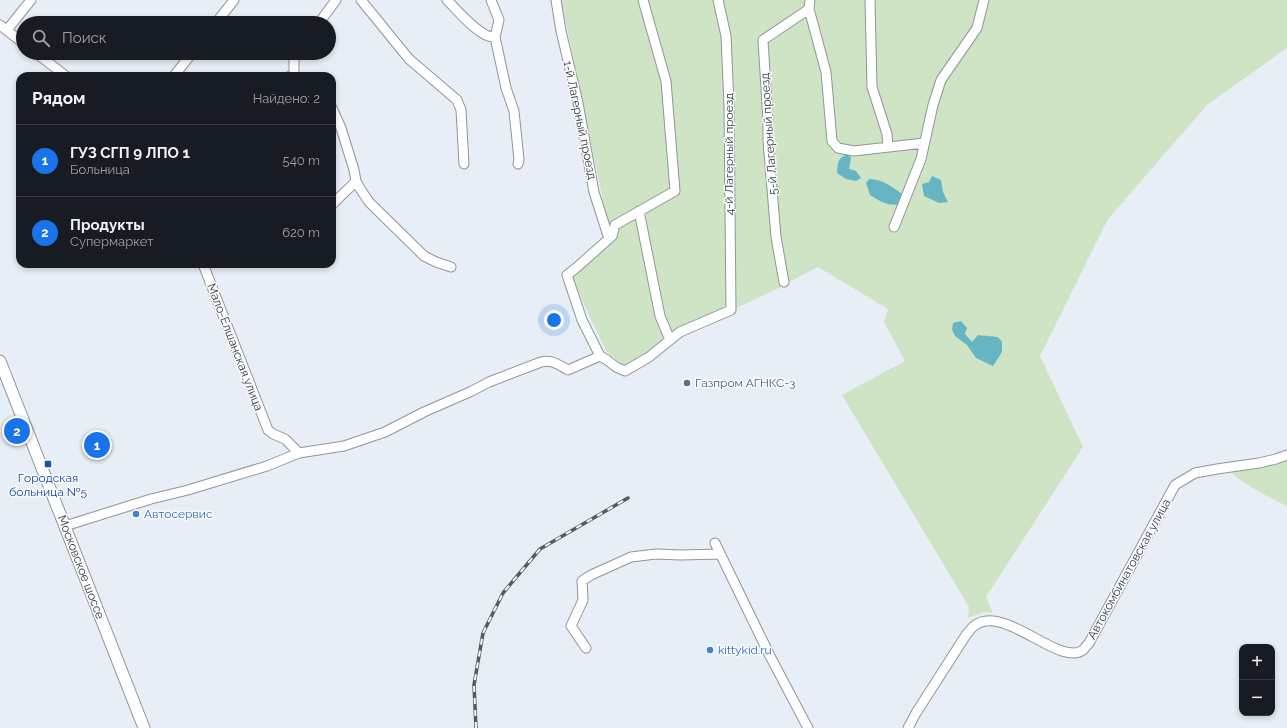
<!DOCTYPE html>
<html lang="ru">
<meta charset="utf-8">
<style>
:root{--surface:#171b24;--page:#242831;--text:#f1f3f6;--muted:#9ea1a6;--line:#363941;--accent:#1a73e8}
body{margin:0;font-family:Raleway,sans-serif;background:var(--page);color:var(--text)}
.controls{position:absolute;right:12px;bottom:12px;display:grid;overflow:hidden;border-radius:8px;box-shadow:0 2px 6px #0003}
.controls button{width:36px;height:36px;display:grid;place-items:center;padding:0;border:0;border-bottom:1px solid var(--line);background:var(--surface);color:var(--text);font:20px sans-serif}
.you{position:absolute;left:554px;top:320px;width:14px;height:14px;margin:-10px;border:3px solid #fff;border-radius:50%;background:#1a73e8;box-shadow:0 0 0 6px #1a73e833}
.badge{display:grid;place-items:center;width:26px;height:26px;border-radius:50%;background:var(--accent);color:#fff;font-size:13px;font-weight:700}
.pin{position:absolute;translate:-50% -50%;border:2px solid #fff;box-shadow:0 1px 4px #0006}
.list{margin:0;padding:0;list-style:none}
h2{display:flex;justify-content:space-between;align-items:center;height:52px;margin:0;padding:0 16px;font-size:17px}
h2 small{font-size:13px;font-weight:400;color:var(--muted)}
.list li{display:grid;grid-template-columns:26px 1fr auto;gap:12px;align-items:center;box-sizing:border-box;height:72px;padding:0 16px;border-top:1px solid var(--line)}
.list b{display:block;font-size:15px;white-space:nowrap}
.list p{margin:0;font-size:13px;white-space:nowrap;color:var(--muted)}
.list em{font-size:13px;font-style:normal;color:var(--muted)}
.icon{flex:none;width:22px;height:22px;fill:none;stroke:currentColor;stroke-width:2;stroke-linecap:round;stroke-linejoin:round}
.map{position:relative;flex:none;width:1287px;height:728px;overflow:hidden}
.search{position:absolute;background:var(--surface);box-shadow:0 2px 6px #0003;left:16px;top:16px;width:320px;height:44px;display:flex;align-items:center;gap:10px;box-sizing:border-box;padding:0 14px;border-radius:22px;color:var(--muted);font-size:15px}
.panel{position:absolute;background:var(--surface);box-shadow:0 2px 6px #0003;left:16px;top:72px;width:320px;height:196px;border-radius:12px}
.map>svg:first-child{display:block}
.green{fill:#cee4c4}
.water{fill:#66b5c4}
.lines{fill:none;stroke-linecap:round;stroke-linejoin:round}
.minor-casing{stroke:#8f959c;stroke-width:11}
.major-casing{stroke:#8f959c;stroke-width:13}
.minor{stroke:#fff;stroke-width:9}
.major{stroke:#fff;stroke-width:11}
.rail-casing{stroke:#575a5e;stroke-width:3.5}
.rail{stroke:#f8fbfe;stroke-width:2;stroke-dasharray:6;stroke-linecap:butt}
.service-dot{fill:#5c6f8a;stroke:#f8fbfe;stroke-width:1.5}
.transit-dot{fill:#1a4fb4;stroke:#f8fbfe;stroke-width:1.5}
.shop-dot{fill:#3f7fe0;stroke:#f8fbfe;stroke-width:1.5}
.labels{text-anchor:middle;stroke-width:3;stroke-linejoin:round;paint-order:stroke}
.street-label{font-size:12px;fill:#3a3c3f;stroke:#f8fbfe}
.service-label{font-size:12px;fill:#4e5e75;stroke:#f8fbfe;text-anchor:start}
.transit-label{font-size:12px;fill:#164399;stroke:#f8fbfe}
.shop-label{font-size:12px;fill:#366cbe;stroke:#f8fbfe;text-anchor:start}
</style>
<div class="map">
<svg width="1287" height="728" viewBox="0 0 1287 728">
<rect width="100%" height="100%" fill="#e8eef6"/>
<path class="green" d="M561 0H1287V48L1207 105 1108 219 1040 356 1083 447 986 597 993 613 983 612 968 618 969 607 842 395 905 361 884 322 888 309 818 267 785 284 781 287 683 333 633 373 606 351 567 268 612 243Z
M1287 455V506C1275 500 1231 479 1228 467Z"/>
<path class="water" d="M848 154 851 158 849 169 856 171 861 178 856 181 846 179 837 173C838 163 837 158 848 154Z
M932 176 941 180 943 192 948 202 939 203 924 196 922 184 929 182Z
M869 179C882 179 891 186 902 194L901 204C889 207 879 201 870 195L866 183Z
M961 321 967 328 965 334 972 342 978 335 998 337 1002 342V352L993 366 976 358 967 345 955 336 952 330 953 323Z"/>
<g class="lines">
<g class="minor-casing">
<path id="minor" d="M361 0 409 59 457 100 461 110 464 164
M447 0C457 10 481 39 495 37
M491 0 499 20 495 37 506 88 514 111 519 160 518 164
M556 0 561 31 578 103 594 192 609 239
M643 0 666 81 675 191 615 225 612 236 576 268 567 275 582 320 600 356 607 360 616 367 625 371 649 357 680 332 731 310 729 105 726 36 718 0
M810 0 809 9 826 72 832 141 838 148 854 151 924 143
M870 0 872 87 887 134 888 147
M216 23 234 0
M319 23 336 0
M0 25 23 43
M7 30 31 0
M36 53 66 76
M174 76 192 53
M290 76 294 74V59L296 53
M332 108 341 128 354 170 356 181 359 187 369 202 424 256 436 262 451 267
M334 203C341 195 349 189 356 181
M639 211 660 316 670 340
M894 227 921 159 933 105 941 80 977 28 984 0
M203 264 268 430 273 434 285 439 299 453
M784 282 776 237 768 141V122L763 40 809 9
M65 526 151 499 188 490 267 466 299 453 344 446 385 432 424 412 472 391 489 382 541 362C551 359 559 365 568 370L600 356
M715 543 770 656 808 728
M586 648 571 626 583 600 582 581 591 575 631 557 656 554 681 555 720 554
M908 728 916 713 966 635C969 632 971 628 974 626 1003 602 1060 668 1083 650 1085 648 1087 645 1089 643L1175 485 1195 473 1217 469 1259 463 1276 459 1287 455"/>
</g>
<g class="major-casing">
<path id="major" d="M0 361 144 728"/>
</g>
<use href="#minor" class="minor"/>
<use href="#major" class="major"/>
<g class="rail-casing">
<path id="rail" d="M476 728 474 685 483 633 503 593 540 549 628 498"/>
</g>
<use href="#rail" class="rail"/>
</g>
<circle class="service-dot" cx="687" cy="383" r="4"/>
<rect class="transit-dot" x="44" y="460" width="8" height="8" rx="2"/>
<g class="shop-dot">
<circle cx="136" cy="514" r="4"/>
<circle cx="710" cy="650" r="4"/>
</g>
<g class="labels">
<g class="street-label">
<text transform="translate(580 120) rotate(78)" y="4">1-й Лагерный проезд</text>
<text transform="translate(769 134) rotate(-94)" y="4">5-й Лагерный проезд</text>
<text transform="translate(729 154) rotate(-90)" y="4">4-й Лагерный проезд</text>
<text transform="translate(235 347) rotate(69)" y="4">Мало-Елшанская улица</text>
<text transform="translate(81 567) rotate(69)" y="4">Московское шоссе</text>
<text transform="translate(1129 569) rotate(-61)" y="4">Автокомбинатовская улица</text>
</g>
<g class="service-label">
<text x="695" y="387">Газпром АГНКС-3</text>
</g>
<g class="transit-label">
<text x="48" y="482">Городская<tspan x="48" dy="14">больница №5</tspan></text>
</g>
<g class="shop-label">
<text x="144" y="518">Автосервис</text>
<text x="718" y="654">kittykid.ru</text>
</g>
</g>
</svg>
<div class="controls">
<button>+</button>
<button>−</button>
</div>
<div class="you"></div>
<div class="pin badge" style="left:97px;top:445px">1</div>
<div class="pin badge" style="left:17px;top:431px">2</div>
<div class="search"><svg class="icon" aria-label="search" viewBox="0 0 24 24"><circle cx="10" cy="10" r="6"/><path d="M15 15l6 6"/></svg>Поиск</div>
<section class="panel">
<h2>Рядом<small>Найдено: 2</small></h2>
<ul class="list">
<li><span class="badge">1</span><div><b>ГУЗ СГП 9 ЛПО 1</b><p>Больница</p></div><em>540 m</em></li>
<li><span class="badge">2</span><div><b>Продукты</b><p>Супермаркет</p></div><em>620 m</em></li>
</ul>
</section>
</div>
